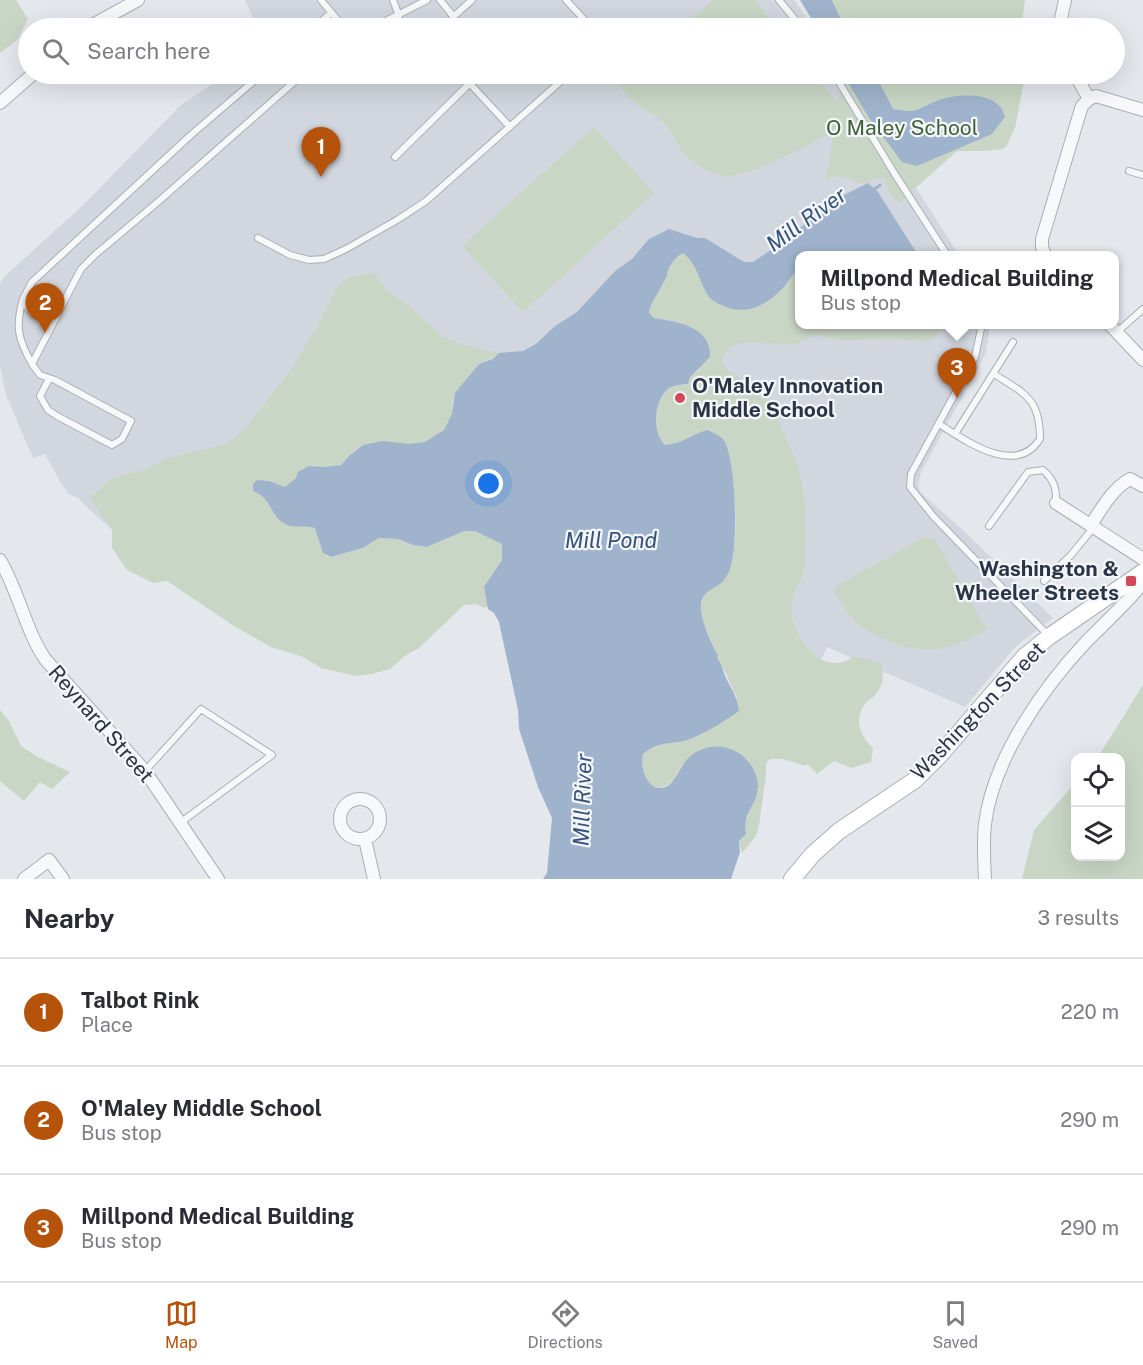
<!DOCTYPE html>
<style>
:root{--surface:#fff;--page:#f2f2f3;--text:#2b2b33;--muted:#7c7c81;--line:#e1e1e2;--accent:#b45309}
body{margin:0;font-family:"Public Sans",sans-serif;background:var(--page);color:var(--text)}
.controls{position:absolute;right:18px;bottom:18px;display:grid;overflow:hidden;border-radius:12px;box-shadow:0 6px 24px #0002}
.controls button{width:54px;height:54px;display:grid;place-items:center;padding:0;border:0;border-bottom:2px solid var(--line);background:var(--surface);color:var(--text);font:30px sans-serif}
.you{position:absolute;left:489px;top:484px;width:21px;height:21px;margin:-15px;border:4px solid #fff;border-radius:50%;background:#1a73e8;box-shadow:0 0 0 9px #1a73e833}
.badge{display:grid;place-items:center;width:39px;height:39px;border-radius:50%;background:var(--accent);color:#fff;font-size:20px;font-weight:700}
.pin{position:absolute;translate:-50% -50px;filter:drop-shadow(0 2px 3px #0008)}
.pin::after{content:'';position:absolute;top:32px;width:21px;height:18px;background:inherit;clip-path:polygon(0 0,100% 0,50% 100%)}
.popup{position:absolute;left:795px;top:251px;width:324px;height:78px;box-sizing:border-box;display:grid;place-content:center;border-radius:12px;background:var(--surface);filter:drop-shadow(0 2px 4px #0005);font-size:20px;white-space:nowrap;color:var(--muted)}
.popup b{font-size:22px;color:var(--text)}
.popup::after{content:'';position:absolute;left:50%;top:100%;margin-left:-12px;border:12px solid transparent;border-top-color:var(--surface)}
.list{margin:0;padding:0;list-style:none}
h2{display:flex;justify-content:space-between;align-items:center;height:78px;margin:0;padding:0 24px;font-size:26px}
h2 small{font-size:20px;font-weight:400;color:var(--muted)}
.list li{display:grid;grid-template-columns:39px 1fr auto;gap:18px;align-items:center;box-sizing:border-box;height:108px;padding:0 24px;border-top:2px solid var(--line)}
.list b{display:block;font-size:22px;white-space:nowrap}
.list p{margin:0;font-size:20px;white-space:nowrap;color:var(--muted)}
.list em{font-size:20px;font-style:normal;color:var(--muted)}
.icon{flex:none;width:33px;height:33px;fill:none;stroke:currentColor;stroke-width:2;stroke-linecap:round;stroke-linejoin:round}
.map{position:relative;flex:none;width:1143px;height:879px;overflow:hidden}
.search{position:absolute;background:var(--surface);box-shadow:0 6px 24px #0002;left:18px;right:18px;top:18px;height:66px;display:flex;align-items:center;gap:15px;box-sizing:border-box;padding:0 21px;border-radius:33px;color:var(--muted);font-size:22px}
.sheet{height:402px;background:var(--surface)}
nav{display:flex;justify-content:space-around;align-items:center;box-sizing:border-box;height:84px;border-top:2px solid var(--line);background:var(--surface);font-size:16px;color:var(--muted)}
nav a{display:grid;justify-items:center;gap:3px}
nav .on{color:var(--accent)}
.map>svg:first-child{display:block}
.built{fill:#d2d6de}
.green{fill:#c9d6c5}
.water{fill:#9fb4cc}
.lines{fill:none;stroke-linecap:round;stroke-linejoin:round}
.stream{stroke:#9fb4cc;stroke-width:3}
.service-casing{stroke:#a9aeb7;stroke-width:8}
.minor-casing{stroke:#a9aeb7;stroke-width:14}
.secondary-casing{stroke:#a9aeb7;stroke-width:18}
.service{stroke:#f7f8fa;stroke-width:6}
.minor{stroke:#f7f8fa;stroke-width:12}
.secondary{stroke:#fff;stroke-width:16}
.poi-dot{fill:#d1495b;stroke:#f4f6f9;stroke-width:2}
.labels{text-anchor:middle;stroke-width:4.5;stroke-linejoin:round;paint-order:stroke}
.park-label{font-size:21px;fill:#3f6138;stroke:#f4f6f9}
.poi-label{font-size:21px;font-weight:bold;fill:#2b3445;stroke:#f4f6f9;text-anchor:start}
.street-label{font-size:21px;fill:#2b3445;stroke:#f4f6f9}
.water-label{font-size:22px;font-style:italic;fill:#34527a;stroke:#f4f6f9}
</style>
<div class="map">
<svg width="1143" height="879" viewBox="0 0 1143 879">
<rect width="100%" height="100%" fill="#e4e7ec"/>
<path class="built" d="M245 0H794L814 28H258Z
M227 74H843L959 255H800V324L990 325 986 353 921 472 918 486 920 492 966 533 1053 618 1016 646 965 707 827 647 793 719 615 539 115 532 89 509 78 498 69 494 61 483 45 454 33 458 6 395 0 366V284L5 276 81 207 181 105Z"/>
<path class="green" d="M0 0H16L28 19 18 39 0 53Z
M713 0H755L777 28H680Z
M832 0H1025L1021 28H845Z
M627 74H813L838 104 842 80 845 74H1025V76L1015 128 1006 147 1002 149 984 151H957L899 203 888 190 884 179 873 180 862 184C850 179 839 171 826 181L834 129C816 143 747 178 725 176 712 175 695 164 685 154 677 147 674 133 665 124 657 116 648 112 639 106 631 100 623 90 616 83Z
M594 127 654 193 523 312 462 246Z
M683 252 697 271 784 287 788 279 799 268 800 324 943 325 940 331 932 339 924 341 894 339 838 340 816 334C808 339 801 344 791 344 768 346 729 331 721 363 732 376 745 380 758 390 768 397 794 452 798 466 803 478 807 529 806 543 806 549 804 570 803 575 801 580 797 586 795 591 788 612 791 626 804 642 810 651 817 659 828 662 837 664 847 663 853 656L882 663C883 672 884 683 878 691 875 697 868 700 864 705 854 720 860 736 873 748L871 762 851 768 834 761 817 774 808 764 804 766C793 762 781 756 768 760L766 765V775L759 825 756 836 742 853 739 841 746 834V821L759 788 688 760C673 772 676 789 654 787 643 777 641 768 643 754 664 737 689 746 709 730 720 723 729 708 737 698 730 685 726 670 717 658L718 655C712 644 697 611 702 599 706 591 713 587 721 584L733 558 736 536V508L732 484 731 464 727 447 722 438 693 434 678 444 665 445C651 432 654 399 669 388 675 385 682 384 688 384L690 377 700 370 699 332 681 322 654 318 649 313 651 305 667 276C667 267 676 256 683 252Z
M374 273 387 291 405 303 443 337 464 345 499 353C493 359 486 359 479 364 474 368 454 396 452 402 451 405 452 409 452 412 450 426 439 436 426 442 409 449 387 439 366 444 341 452 351 472 314 465L285 487 269 481 257 480 263 495 279 521 299 527 310 526 315 528 326 556 331 557 363 548 379 538 398 539 413 545 427 547 464 531H475L503 544 502 560 484 587 488 606 485 608 476 604 464 605 419 648 406 655 390 669 372 674 356 676 321 668 303 657 271 647 237 628 167 581 153 583 127 570 112 548V530L90 498 111 479 146 469 165 459 226 444 244 430 289 372 314 332 336 289 349 277Z
M924 537 935 540 987 629C949 652 920 657 880 637 870 632 861 628 853 619 845 611 839 598 833 588Z
M1143 685V879H1022L1034 830 1075 783 1076 856H1120V758L1098 757Z
M0 710 9 721 21 746 36 756 70 772 52 789 40 782 24 801 0 781Z"/>
<path class="water" d="M800 0H832L845 28H817Z
M843 74H875L893 109C899 110 906 111 912 111 921 110 930 103 939 100 958 94 999 90 1005 117L992 134 917 166 902 162 869 118Z
M868 183 878 192 918 255H800L799 268C792 274 788 283 782 289 766 305 746 316 724 306 716 303 710 300 706 292 699 279 696 263 683 253 676 256 667 267 667 276L651 305 649 313 654 318C678 322 711 326 710 357L690 377 688 384C682 384 675 385 669 388 654 399 651 432 665 445 681 444 691 435 707 430 712 432 719 435 723 439 736 455 738 543 731 565 730 570 727 577 723 581 716 589 703 590 701 603 699 617 711 643 718 655L717 658C723 665 723 673 727 680 733 691 737 698 739 711 724 721 710 731 693 738 674 746 661 739 643 754 641 768 643 777 654 787 660 788 666 789 671 783 679 774 682 762 693 754 721 735 755 754 758 785 759 797 749 809 746 820 745 825 746 830 746 834L739 841 740 852 731 879H543L547 873 552 818 538 787 519 729 518 710 499 622 494 613 488 609 484 587 502 560V544L475 531H464L427 547 413 545 398 539 379 538 363 548 331 557 323 553 315 528C304 524 292 530 282 522 269 513 272 498 253 491V484L257 480 269 481 285 487 296 478 298 472 309 466 325 467 341 465 350 455 363 445 383 441 409 444 425 442 444 430 452 414 455 393 479 364 493 359 499 353 523 351 536 344 555 326 577 312 615 271 632 259 649 239 669 229 697 238H705L744 262H753L784 241 787 236 804 225 838 198Z"/>
<g class="lines">
<path class="stream" d="M872 191 880 185"/>
<g class="service-casing">
<path id="service" d="M321 0 341 24 348 28
M393 0 399 16
M440 0 450 12 455 21 449 28
M566 0 592 28
M779 0 802 28
M453 17 472 0
M313 28 331 13
M372 28 427 0
M262 74 192 134 32 282 23 299C28 311 33 317 46 319L59 311 81 269 96 254 159 201 303 74
M461 74 510 127
M834 74 896 176 947 255
M395 157 470 83
M1129 171 1143 175
M258 238 290 255 309 260 324 259 346 249 397 220 426 201 569 74
M23 299C15 327 18 339 32 364
M982 324 975 357 911 474 910 487 933 516 1048 635
M1117 332 1143 309
M49 379 40 396 48 410 57 416 112 445 122 439 131 421 55 380 40 375 32 364 58 314
M939 424C966 441 1016 477 1040 439 1040 398 1025 394 994 374
M955 434 1013 342
M989 526 1028 472 1043 470C1054 480 1057 489 1056 503
M1044 581 1071 555 1094 527
M145 771 201 709 272 755 180 823"/>
</g>
<g class="minor-casing">
<path id="minor" d="M87 28 138 0
M1059 28 1065 0
M1075 74 1089 99
M1089 99 1096 96 1143 110
M0 103 33 74
M1045 255 1042 247V239L1080 112 1082 106 1089 99
M1109 324 1143 360
M1056 503 1143 559
M1091 525C1102 508 1112 489 1130 479L1143 486
M0 560C19 592 25 629 45 659L145 771 218 879
M340 819a20 20 0 1 1 40 0a20 20 0 1 1-40 0Z
M365 839 374 879
M24 879 49 860 63 879
M985 879C984 861 983 842 985 824 993 759 1042 689 1086 642 1103 625 1121 608 1137 590L1143 581"/>
</g>
<g class="secondary-casing">
<path id="secondary" d="M792 879 813 854 839 831 915 780 940 755 1025 656 1050 636 1143 572"/>
</g>
<use href="#service" class="service"/>
<use href="#minor" class="minor"/>
<use href="#secondary" class="secondary"/>
</g>
<g class="poi-dot">
<circle cx="680" cy="398" r="6"/>
<rect x="1125" y="575" width="12" height="12" rx="3"/>
</g>
<g class="labels">
<g class="park-label">
<text x="902" y="135">O Maley School</text>
</g>
<g class="poi-label">
<text x="692" y="393">O'Maley Innovation<tspan x="692" dy="24">Middle School</tspan></text>
<text x="1119" y="576" text-anchor="end">Washington &amp;<tspan x="1119" dy="24">Wheeler Streets</tspan></text>
</g>
<g class="street-label">
<text transform="translate(978 711) rotate(-46)" y="7">Washington Street</text>
<text transform="translate(101 724) rotate(49)" y="7">Reynard Street</text>
</g>
<g class="water-label">
<text transform="translate(806 219) rotate(-36)" y="8">Mill River</text>
<text x="611" y="548">Mill Pond</text>
<text transform="translate(582 800) rotate(-88)" y="8">Mill River</text>
</g>
</g>
</svg>
<div class="controls">
<button><svg class="icon" aria-label="locate" viewBox="0 0 24 24"><circle cx="12" cy="12" r="6"/><path d="M12 2v4M12 18v4M2 12h4M18 12h4"/></svg></button>
<button><svg class="icon" aria-label="layers" viewBox="0 0 24 24"><path d="M12 4l9 5-9 5-9-5zM3 14l9 5 9-5"/></svg></button>
</div>
<div class="you"></div>
<div class="pin badge" style="left:321px;top:177px">1</div>
<div class="pin badge" style="left:45px;top:333px">2</div>
<div class="pin badge" style="left:957px;top:398px">3</div>
<div class="popup"><b>Millpond Medical Building</b>Bus stop</div>
<div class="search"><svg class="icon" aria-label="search" viewBox="0 0 24 24"><circle cx="10" cy="10" r="6"/><path d="M15 15l6 6"/></svg>Search here</div>
</div>
<section class="sheet">
<h2>Nearby<small>3 results</small></h2>
<ul class="list">
<li><span class="badge">1</span><div><b>Talbot Rink</b><p>Place</p></div><em>220 m</em></li>
<li><span class="badge">2</span><div><b>O'Maley Middle School</b><p>Bus stop</p></div><em>290 m</em></li>
<li><span class="badge">3</span><div><b>Millpond Medical Building</b><p>Bus stop</p></div><em>290 m</em></li>
</ul>
</section>
<nav>
<a class="on"><svg class="icon" aria-label="map" viewBox="0 0 24 24"><path d="M3 6l6-2 6 2 6-2v14l-6 2-6-2-6 2zM9 4v14M15 6v14"/></svg>Map</a>
<a><svg class="icon" aria-label="directions" viewBox="0 0 24 24"><path d="M12 3l9 9-9 9-9-9zM9 14v-3h6M13 9l2 2-2 2"/></svg>Directions</a>
<a><svg class="icon" aria-label="saved" viewBox="0 0 24 24"><path d="M7 4h10v16l-5-4-5 4z"/></svg>Saved</a>
</nav>
